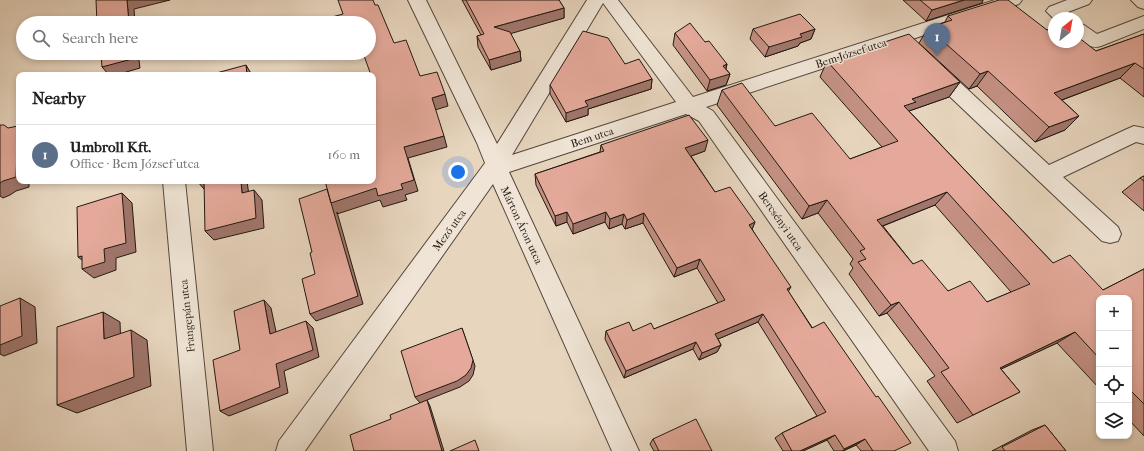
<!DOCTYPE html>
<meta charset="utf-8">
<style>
:root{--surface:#fff;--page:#f6f6f6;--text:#202124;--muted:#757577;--line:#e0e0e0;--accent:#8f2418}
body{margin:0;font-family:"IM FELL French Canon",serif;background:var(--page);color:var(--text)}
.controls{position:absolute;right:12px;bottom:12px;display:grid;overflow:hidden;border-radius:8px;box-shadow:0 2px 6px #0003}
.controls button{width:36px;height:36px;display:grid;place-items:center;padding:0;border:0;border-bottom:1px solid var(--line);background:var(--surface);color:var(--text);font:20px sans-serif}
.compass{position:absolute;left:1048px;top:12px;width:36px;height:36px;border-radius:50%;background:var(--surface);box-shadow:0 2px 6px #0003;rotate:31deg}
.you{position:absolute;left:458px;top:172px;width:14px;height:14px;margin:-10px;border:3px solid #fff;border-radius:50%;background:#1a73e8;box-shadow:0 0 0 6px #1a73e833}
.badge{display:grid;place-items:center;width:26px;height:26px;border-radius:50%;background:var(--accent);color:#fff;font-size:13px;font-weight:700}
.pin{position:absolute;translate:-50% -33px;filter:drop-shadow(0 1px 2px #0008)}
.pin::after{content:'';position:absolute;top:21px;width:14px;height:12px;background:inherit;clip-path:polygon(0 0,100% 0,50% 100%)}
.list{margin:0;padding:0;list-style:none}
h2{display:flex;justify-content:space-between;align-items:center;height:52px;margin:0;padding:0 16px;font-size:17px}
h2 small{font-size:13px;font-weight:400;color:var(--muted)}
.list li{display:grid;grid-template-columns:26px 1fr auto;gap:12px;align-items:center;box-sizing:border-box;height:60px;padding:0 16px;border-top:1px solid var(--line)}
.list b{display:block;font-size:15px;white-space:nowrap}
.list p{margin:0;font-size:13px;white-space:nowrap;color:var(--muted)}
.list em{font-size:13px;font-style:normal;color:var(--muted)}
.icon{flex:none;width:22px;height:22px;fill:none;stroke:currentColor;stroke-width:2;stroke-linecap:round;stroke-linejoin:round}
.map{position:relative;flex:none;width:1144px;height:451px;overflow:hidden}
.search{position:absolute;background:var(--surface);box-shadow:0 2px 6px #0003;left:16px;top:16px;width:360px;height:44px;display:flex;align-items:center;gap:10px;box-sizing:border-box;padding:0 14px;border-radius:22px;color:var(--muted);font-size:15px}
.panel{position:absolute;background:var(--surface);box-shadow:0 2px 6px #0003;left:16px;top:72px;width:360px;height:112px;border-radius:8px}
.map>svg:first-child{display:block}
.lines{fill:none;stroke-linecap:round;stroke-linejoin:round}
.minor-casing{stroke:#53473c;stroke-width:2}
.minor{fill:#efe4d5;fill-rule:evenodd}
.wall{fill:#c49184;stroke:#221811;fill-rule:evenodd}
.shaded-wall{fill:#a0766c;stroke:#221811}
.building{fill:#e4a99a;stroke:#221811;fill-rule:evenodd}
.labels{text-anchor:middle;stroke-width:3;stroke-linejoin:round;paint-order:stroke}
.street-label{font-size:11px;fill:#221811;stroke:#efe4d5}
</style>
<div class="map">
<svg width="1144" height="451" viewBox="0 0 1144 451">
<rect width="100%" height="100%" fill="#e7d5be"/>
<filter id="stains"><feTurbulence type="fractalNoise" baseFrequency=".005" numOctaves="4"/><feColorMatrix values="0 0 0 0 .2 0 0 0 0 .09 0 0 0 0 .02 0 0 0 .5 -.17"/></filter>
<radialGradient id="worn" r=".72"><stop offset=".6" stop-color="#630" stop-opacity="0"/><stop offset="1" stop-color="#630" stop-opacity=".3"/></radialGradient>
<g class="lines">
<g class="minor-casing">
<path id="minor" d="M408 0H426L497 144 587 0H618L693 97 995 0H1022L1019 4 706 107 713 111 955 441 958 451H929L699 121 686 114 509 172 639 451H612L493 184 305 451H276L279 441 485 163 477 143ZM603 3 676 102 512 155Z
M1067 0H1092L1089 4 1068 12 1073 18 1054 19 1046 11 1049 7Z
M1131 0H1144V9L1138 7Z
M1144 16V29L1101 46C1091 49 1086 44 1078 38V23L1084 25 1097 34Z
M932 61 939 63 1049 165 1127 129 1134 126 1144 128V144L1136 142 1063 177 1118 227 1121 234 1118 241 1110 243 1102 241 925 73 923 68 925 63Z
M163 181H185L213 451H187Z"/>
</g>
<use href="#minor" class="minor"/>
</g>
<path class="wall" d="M462 0H559L564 8V18L510 33 520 51 521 61 491 70 478 47 477 36 481 35Z
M903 0H983L982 3 926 21Z
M948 16 1047 30 1096 51 1144 34V97L1120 78 1062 100 1079 116 1065 130 1035 142 977 86 969 89 919 43 928 28 945 22Z
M753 29H815L811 39 800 43 798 46 765 57 750 39Z
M675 33 705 42 727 64 726 69 730 74 726 85 707 91 673 45Z
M827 61 960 82 949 97 909 111 1053 263 1103 290 1144 269V436L1129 420V298H1099V388L1057 343 1001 369 1020 392 957 423 927 381 935 376 887 313 879 316 849 274 853 268 850 264 853 259 818 213 802 219 717 105 722 90 775 126 850 159 882 147 820 77ZM935 205 1011 292 987 302 948 291 913 264 883 226Z
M625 64 652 79 651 89 588 109V115L566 122 550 94V85Z
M601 145 705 151 691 156 715 192 755 222 752 229 788 291 894 451H861L856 445 843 451H834L827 440 803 451H783L775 438 782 433 817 416 758 322 718 339 721 345 717 352 699 360 693 349 624 378 605 339 606 331H633L654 329 718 303 697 268 674 277 643 223 625 229 622 224 609 229 605 222 573 234 567 222 556 226 536 185 535 174 600 152Z
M1144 176V211L1122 192 1140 178Z
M1045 425 1066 451H992L1032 430Z
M653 439 712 451H654L650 444Z"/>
<path class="shaded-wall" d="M127 0H170L134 9 135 23H129Z
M964 0H983L982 3 926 21 932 10Z
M564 8V18L496 38 494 27Z
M815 29 811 39 800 43 798 46 765 57 769 47 800 34Z
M520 51 521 61 491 70 489 60Z
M132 53H138L140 68 116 75H109L102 67Z
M1135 63 1120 78 1040 108 1054 93Z
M727 64 724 75 730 74 726 85 707 91 710 80 723 66Z
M246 65 252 75H247Z
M988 71 977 86 969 89 980 74Z
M652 79 651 89 588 109V115L566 122V113L585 101Z
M960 82 949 97 909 111 906 116 904 106 912 99Z
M445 94 448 106 435 110 432 98Z
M1079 116 1065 130 1035 142 1049 127Z
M18 126 19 127V181H29V187L16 191 10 195 3 198 0 196V183Z
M444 136 447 147 408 158 418 191 405 195 407 200 383 207 380 200 337 214V212L363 304 316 321 310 314 327 189 401 184 404 147Z
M708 140 705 151 683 159 685 148Z
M197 181H208L213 187 204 189Z
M241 181H247L250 203 242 193Z
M254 190 262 200 264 228 214 240 205 231Z
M947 192 935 205 867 232 877 220Z
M122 193 132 203 136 252 116 258V270L94 278 82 269 104 249Z
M827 200 818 213 802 219 809 206Z
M567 212V222L556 226 555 216Z
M606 212 605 222 573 234V224Z
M644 213 643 223 625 229 627 220Z
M624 214 622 224 609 229 610 219Z
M755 222 751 232 749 225Z
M82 256 90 266 78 257Z
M700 259 697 268 674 277 677 268Z
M791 287 786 295 787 289Z
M20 298 35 307 37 343 4 356 0 354V345Z
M264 300 271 308 278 341 270 334Z
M899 302 887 313 879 316 891 305Z
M103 312 120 322 121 349 104 339Z
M763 314 758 322 711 342 715 334Z
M306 321 313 328 319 357 284 371 288 393 229 416 220 411 276 364Z
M462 328 475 366 473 375 469 381 460 387 427 400 430 406 444 451H442L420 403 415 397Z
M131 330 147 340 151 386 77 413 57 405Z
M1075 332 1057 343 984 377 1000 368Z
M696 342 693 349 624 378 626 371Z
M721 345 717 352 699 360 702 353Z
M835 435 827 440 803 451H800Z
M865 439 856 445 843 451H842Z"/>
<path class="building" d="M96 0H127L129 23H97Z
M338 0H373L375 5H378L394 43 406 40 420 76 437 72 445 94 432 98 444 136 404 147 414 180 401 184 403 189 378 196 376 188 331 203 325 181H373V75H371L363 53H369V23H314V22L343 14Z
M466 0H559L564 8 494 27 510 32 520 51 489 60 477 36 484 34Z
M920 0H964L932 10Z
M999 0H1008L1047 30 1054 28V42H1078V37L1096 51 1144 34V69L1135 63 1054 93 1079 116 1049 127 988 71 980 74 928 28 952 20 948 16Z
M800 14 815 29 800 34 802 37 769 47 753 29Z
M690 23 705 42 709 41 727 64 723 66 730 74 710 80 675 33Z
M583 31 608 38 625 64 639 59 652 79 585 101 588 106 566 113 550 85Z
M909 34 960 82 912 99 916 102 904 106 1053 263 1070 255 1103 290 1144 269V404L1129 389V298H1099V358L1075 332 1000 368 1020 392 973 415 941 372 949 368 899 302 891 305 858 262 866 259 860 251 865 249 827 200 809 206 722 90 742 83 775 126 812 113 850 159 898 141 827 61ZM947 192 1030 284 987 302 970 281 948 291 922 260 913 264 877 220Z
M101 53H132V59L102 67Z
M246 65 247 75H209Z
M689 115 708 140 685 148 715 192 730 187 755 222 749 225 791 287 787 289 812 328 824 322 876 397 878 396 911 443 894 451H873L865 439 844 449 835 435 800 451H792L782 433 826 412 763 314 715 334 721 345 702 353 696 342 626 371 606 331 629 322 633 331 651 323 654 329 725 300 700 259 677 268 644 213 627 220 624 214 610 219 606 212 573 224 567 212 555 216 535 174 604 151 601 145Z
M0 125H4L8 128 18 126 16 177 3 181 0 183Z
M1144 176V181L1140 178Z
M204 181H241L242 193 254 190 256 218 205 231Z
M327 189 358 296 310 314 302 279 315 274 310 253 312 252 299 199Z
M122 193 126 243 104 249 105 262 82 269V256L78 257 77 207Z
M20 298 22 336 0 345V306Z
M264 300 270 334 306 321 313 350 276 364 280 387 220 411 213 360 240 350 234 311Z
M103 312 104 339 131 330 134 377 57 405V327Z
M462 328 473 360 471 368 466 375 457 381 415 397 401 351Z
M427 400 442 451H354L350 435 391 419 390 415Z
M696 419 712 451H659L653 439Z
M1045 425 1066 451H1005L1002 447Z
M475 440 479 451H450Z"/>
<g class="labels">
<g class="street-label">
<text transform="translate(851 53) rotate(-18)" y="4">Bem József utca</text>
<text transform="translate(592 137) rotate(-18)" y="4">Bem utca</text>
<text transform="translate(781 221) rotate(55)" y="4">Bercsényi utca</text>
<text transform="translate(522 225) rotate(65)" y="4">Márton Áron utca</text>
<text transform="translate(449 230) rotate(-54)" y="4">Mező utca</text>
<text transform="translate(187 316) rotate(-96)" y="4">Frangepán utca</text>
</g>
</g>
<rect width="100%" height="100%" filter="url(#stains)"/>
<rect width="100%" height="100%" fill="url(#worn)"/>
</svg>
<div class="controls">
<button>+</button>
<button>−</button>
<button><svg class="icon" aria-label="locate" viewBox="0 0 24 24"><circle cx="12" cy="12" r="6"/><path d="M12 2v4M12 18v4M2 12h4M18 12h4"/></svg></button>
<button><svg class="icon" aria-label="layers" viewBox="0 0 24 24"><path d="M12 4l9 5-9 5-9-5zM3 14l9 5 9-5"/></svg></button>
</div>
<svg class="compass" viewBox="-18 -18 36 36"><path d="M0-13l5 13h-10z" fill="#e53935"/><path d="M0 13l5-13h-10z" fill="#757577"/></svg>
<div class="you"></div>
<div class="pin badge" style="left:937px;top:56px;background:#5c6f8a">1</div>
<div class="search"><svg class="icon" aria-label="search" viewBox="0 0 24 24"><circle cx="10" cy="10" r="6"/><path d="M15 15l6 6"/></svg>Search here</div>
<section class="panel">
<h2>Nearby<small></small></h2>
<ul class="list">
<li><span class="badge" style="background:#5c6f8a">1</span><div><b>Umbroll Kft.</b><p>Office · Bem József utca</p></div><em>160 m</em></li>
</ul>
</section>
</div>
